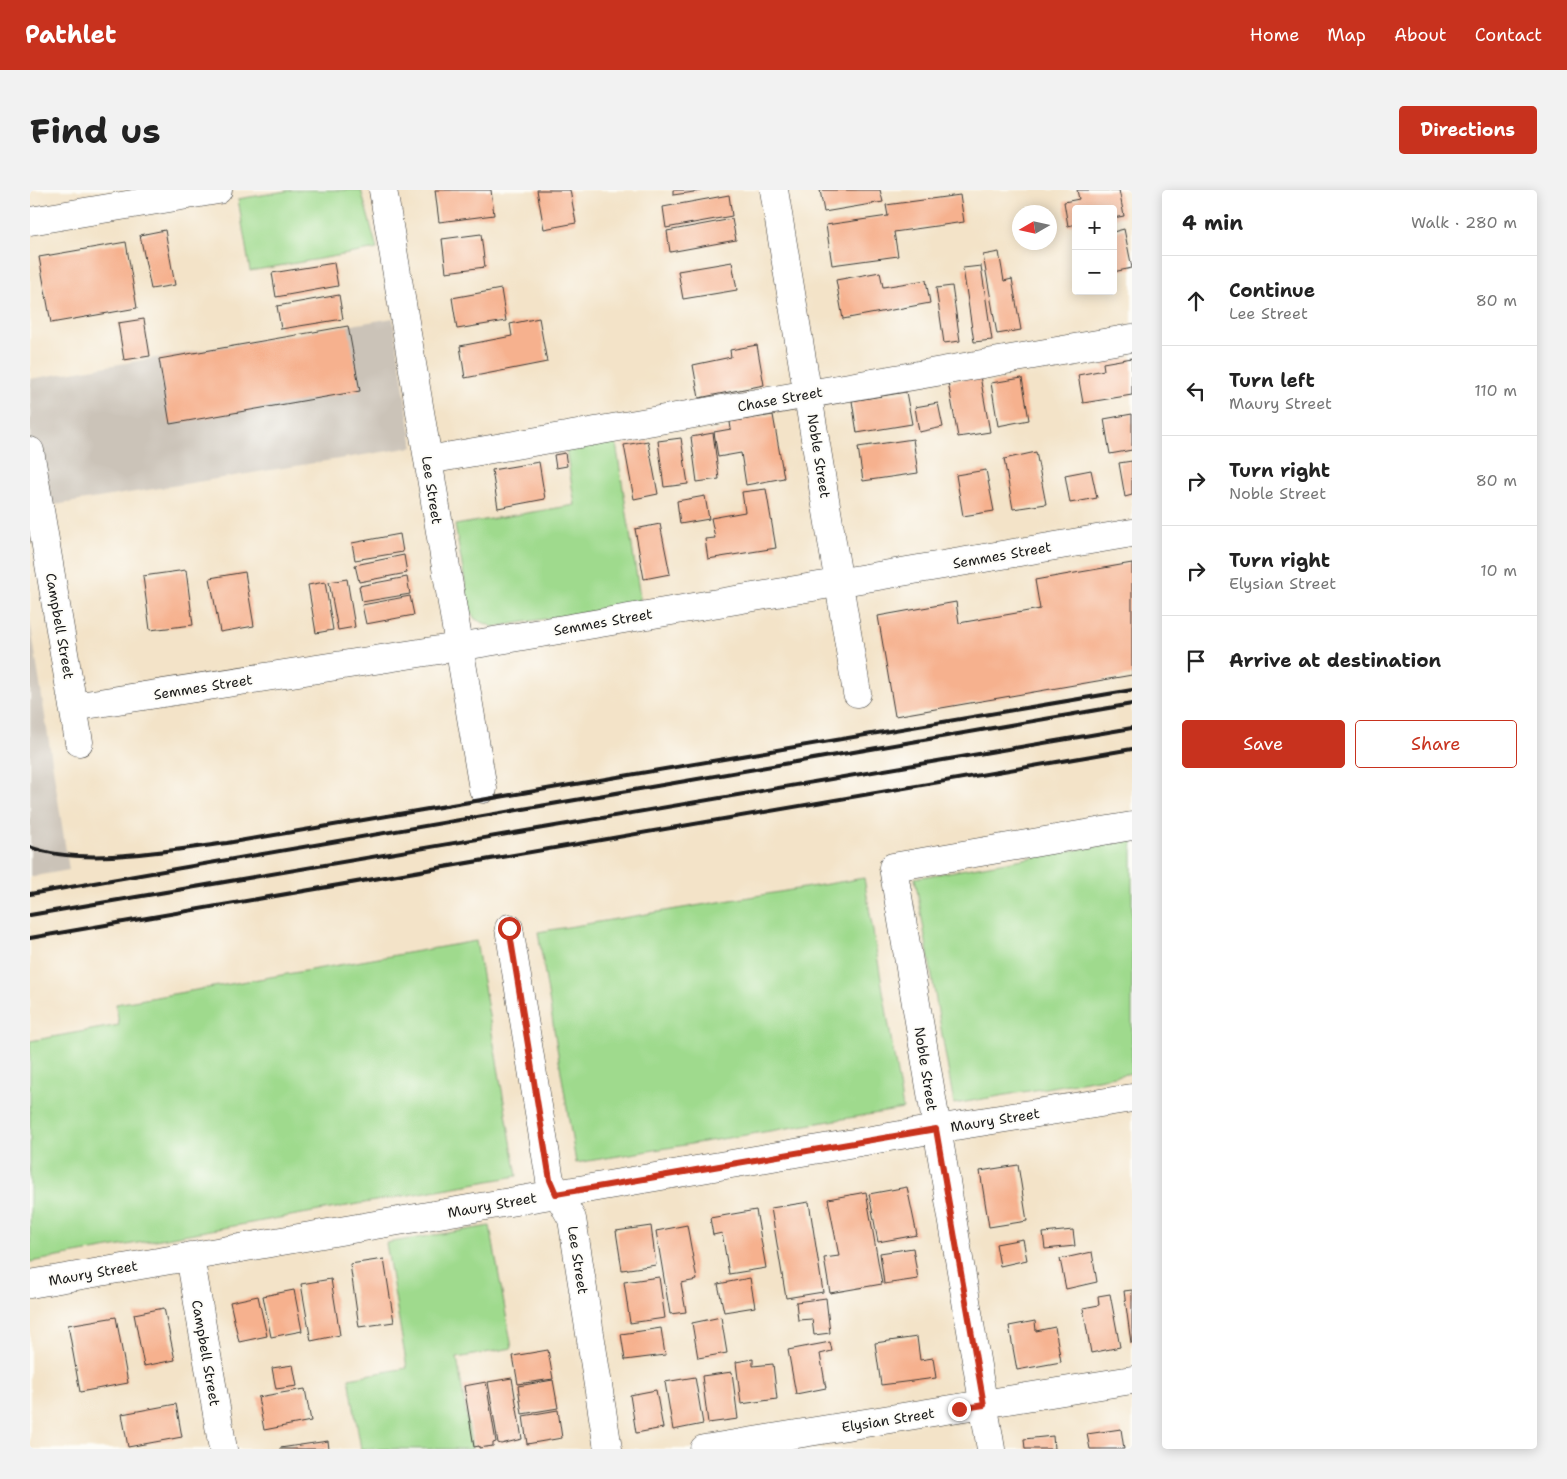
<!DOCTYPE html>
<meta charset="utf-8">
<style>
:root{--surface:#fff;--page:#f2f2f2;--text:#222;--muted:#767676;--line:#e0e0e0;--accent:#c8321e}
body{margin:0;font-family:"Shantell Sans",sans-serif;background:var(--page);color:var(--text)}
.controls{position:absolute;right:15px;top:15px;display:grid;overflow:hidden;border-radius:5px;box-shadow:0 2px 12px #0003}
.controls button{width:45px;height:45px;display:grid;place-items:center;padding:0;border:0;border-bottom:1px solid var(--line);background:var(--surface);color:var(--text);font:25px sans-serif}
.compass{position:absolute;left:982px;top:15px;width:45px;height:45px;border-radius:50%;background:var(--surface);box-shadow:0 2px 12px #0003;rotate:261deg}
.stop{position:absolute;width:15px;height:15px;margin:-11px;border:4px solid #c8321e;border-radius:50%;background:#fff}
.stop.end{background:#c8321e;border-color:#fff;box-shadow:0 1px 5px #0008}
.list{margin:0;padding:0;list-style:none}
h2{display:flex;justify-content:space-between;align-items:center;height:65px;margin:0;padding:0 20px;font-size:21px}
h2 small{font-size:16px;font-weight:400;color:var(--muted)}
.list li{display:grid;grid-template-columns:32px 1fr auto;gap:15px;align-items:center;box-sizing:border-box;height:90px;padding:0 20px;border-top:1px solid var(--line)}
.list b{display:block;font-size:19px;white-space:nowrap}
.list p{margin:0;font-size:16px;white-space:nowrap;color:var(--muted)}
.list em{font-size:16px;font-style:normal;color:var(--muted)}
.actions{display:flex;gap:10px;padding:15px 20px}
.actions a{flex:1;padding:11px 0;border:1px solid var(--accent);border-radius:5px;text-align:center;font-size:18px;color:var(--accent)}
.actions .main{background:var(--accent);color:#fff}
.icon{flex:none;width:28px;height:28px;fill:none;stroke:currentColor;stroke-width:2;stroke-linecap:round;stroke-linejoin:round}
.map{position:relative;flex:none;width:1102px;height:1259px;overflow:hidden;border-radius:5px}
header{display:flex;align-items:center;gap:30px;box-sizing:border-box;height:70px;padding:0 25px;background:var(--accent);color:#fff}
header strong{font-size:24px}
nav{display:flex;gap:28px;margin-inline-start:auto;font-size:18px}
.intro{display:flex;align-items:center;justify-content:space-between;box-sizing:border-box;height:120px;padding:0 30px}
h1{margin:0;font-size:35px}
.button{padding:12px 22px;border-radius:5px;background:var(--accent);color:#fff;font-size:18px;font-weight:700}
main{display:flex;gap:30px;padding:0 30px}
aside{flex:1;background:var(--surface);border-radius:5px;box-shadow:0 2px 12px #0003}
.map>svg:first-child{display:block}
.industrial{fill:#cbc3b8}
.green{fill:#9fda8d;stroke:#5e7b54}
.building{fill:#f6b18e}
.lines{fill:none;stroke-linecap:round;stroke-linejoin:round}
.minor-casing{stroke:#3c3a36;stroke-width:29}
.major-casing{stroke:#3c3a36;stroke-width:29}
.minor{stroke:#fff;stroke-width:28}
.major{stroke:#fff;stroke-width:28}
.rail{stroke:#1c1c1c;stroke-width:4}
.route{stroke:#c8321e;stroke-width:6}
.labels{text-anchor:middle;stroke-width:4;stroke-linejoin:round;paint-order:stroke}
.street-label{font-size:14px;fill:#1c1c1c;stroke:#fdfcf7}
</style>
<header>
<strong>Pathlet</strong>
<nav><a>Home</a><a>Map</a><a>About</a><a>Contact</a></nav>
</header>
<div class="intro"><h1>Find us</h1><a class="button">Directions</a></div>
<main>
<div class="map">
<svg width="1102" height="1259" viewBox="0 0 1102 1259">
<rect width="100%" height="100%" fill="#fdfcf7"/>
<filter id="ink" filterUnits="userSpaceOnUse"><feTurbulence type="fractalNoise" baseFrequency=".02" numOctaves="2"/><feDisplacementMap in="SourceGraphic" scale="10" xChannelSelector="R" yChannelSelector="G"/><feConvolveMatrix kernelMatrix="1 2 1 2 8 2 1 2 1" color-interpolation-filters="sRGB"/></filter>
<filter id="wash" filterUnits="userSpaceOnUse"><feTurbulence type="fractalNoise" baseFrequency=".0096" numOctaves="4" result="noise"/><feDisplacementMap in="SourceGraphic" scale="20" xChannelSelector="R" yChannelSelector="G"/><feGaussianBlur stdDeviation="1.12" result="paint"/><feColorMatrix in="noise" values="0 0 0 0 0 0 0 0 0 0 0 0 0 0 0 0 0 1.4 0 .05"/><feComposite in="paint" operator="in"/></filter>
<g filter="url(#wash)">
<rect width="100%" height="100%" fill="#f3e3c8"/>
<path class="industrial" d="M363 128 383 257 0 319V189Z
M0 430 39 680 0 687Z"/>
<path class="green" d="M262 0H331L347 59 220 81 208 9Z
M585 247 611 414 463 437 445 429 440 420 425 335 545 315 535 254Z
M1102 650V883L924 914 885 688Z
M834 688 873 919 546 973 508 742Z
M446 751 487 986 0 1072V851L89 835 86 814Z
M460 1036 482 1158 427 1168 442 1259H331L319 1188 377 1178 356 1053Z"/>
<g id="blocks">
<path class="building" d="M405 0H461L464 25 409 32Z
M507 0H540L546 33 514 39Z
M643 0H671V1L643 5Z
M790 0H850L853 12 794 22Z
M1047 0H1089L1094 26 1083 28V19H1046V34L1038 36 1034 12 1049 9Z
M699 5 702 26 636 38 633 17Z
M930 5 934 32 864 42 868 66 802 75 796 35 858 26 856 15Z
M702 29 706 50 640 62 637 41Z
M1094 39 1102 78 1083 82V42Z
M135 40 145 95 121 99 110 45Z
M451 44 455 77 416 82 412 49Z
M96 52 107 118 21 133 9 67Z
M969 62 974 91 982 89 991 140 967 144 953 65Z
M702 72 707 100 653 109 648 81Z
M304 73 308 96 246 107 242 83Z
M951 76 962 150 944 152 933 78Z
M850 82 853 97 896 90 900 113 813 129 806 90Z
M922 96 930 151 914 153 906 98Z
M471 99 476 131 427 139 422 108Z
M309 105 313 129 251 139 247 116Z
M509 128 517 172 435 188 430 156 482 146 480 134Z
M114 129 120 166 94 170 88 133Z
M318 136 330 201 140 234 129 169Z
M727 155 734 195 669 208 663 175 701 167 700 160Z
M1102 168V205L1053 213 1048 185 1074 180 1073 173Z
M950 186 960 242 928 247 918 192Z
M992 188 999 230 968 236 961 193Z
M876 202 882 234 827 243 822 211Z
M908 213 913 237 889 242 885 217Z
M1102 224V260L1080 264 1074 229Z
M743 225 754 288 716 295 711 263 688 267 684 242 701 239 700 232Z
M683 243 689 289 667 292 661 247Z
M651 248 658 294 634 297 628 251Z
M883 249 888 283 833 291 828 257Z
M618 251 628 304 604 309 594 255Z
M1006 262 1016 314 983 319 974 269Z
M535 263 537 276 526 278 524 265Z
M1102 271V305L1095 307 1089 273Z
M509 272 515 309 468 318 462 280Z
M956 280 964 321 933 326 926 285Z
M1061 280 1067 308 1040 313 1035 285Z
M736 299 746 358 678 369 675 349 685 348 681 328 715 322 712 302Z
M675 306 679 329 650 334 647 311Z
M630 334 640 384 614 389 605 339Z
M370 344 373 362 325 370 322 353Z
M374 365 377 383 329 392 325 375Z
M1102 373V485L865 526 848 426 926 412 929 433 1010 419 1005 390Z
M156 380 163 435 120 440 113 386Z
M215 382 224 436 190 442 180 388Z
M377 387 380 404 332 412 329 396Z
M317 389 325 437 308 440 299 392Z
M295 392 303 440 286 443 278 395Z
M380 406 384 425 336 434 332 415Z
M988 975 997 1031 959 1037 950 981Z
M877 997 887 1045 848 1052 839 1004Z
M836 1002 852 1094 800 1103 794 1068 809 1066 798 1009Z
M779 1012 793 1102 756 1108 741 1018Z
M726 1020 736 1078 699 1084 692 1043 683 1045 680 1028Z
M657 1035 667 1090 651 1093 656 1122 640 1124 626 1041Z
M621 1036 626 1075 592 1080 586 1041Z
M1043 1040 1045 1056 1015 1059 1013 1043Z
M993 1049 997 1070 970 1076 966 1054Z
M883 1058 888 1089 854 1094 850 1063Z
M1062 1062 1067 1092 1036 1099 1030 1069Z
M354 1069 364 1132 329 1137 320 1074Z
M629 1087 635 1128 600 1133 594 1092Z
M720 1088 725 1117 694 1122 688 1094Z
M301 1089 310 1145 281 1151 271 1094Z
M264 1100 272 1141 241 1147 233 1106Z
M1102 1100V1153H1101L1094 1101Z
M1080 1104 1090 1157 1061 1163 1053 1118 1069 1115 1068 1106Z
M228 1106 237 1146 209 1152 200 1112Z
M796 1108 800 1143 784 1145 782 1129 768 1130 766 1112Z
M134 1118 145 1170 114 1176 104 1124Z
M86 1127 98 1193 50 1202 38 1135Z
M691 1127 697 1163 668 1168 662 1133Z
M1005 1131 1006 1141 1025 1137 1031 1172 987 1180 979 1136Z
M631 1138 635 1165 595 1170 591 1144Z
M887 1147 890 1170 903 1168 906 1188 851 1195 845 1153Z
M800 1152 802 1161 790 1164 796 1198 766 1204 758 1160Z
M518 1160 523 1189 488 1194 483 1166Z
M723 1169V1176L743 1174 747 1209 711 1214 706 1172Z
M263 1175 267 1196 246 1199 242 1178Z
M702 1182 708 1229 678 1233 672 1186Z
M665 1187 673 1234 643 1240 635 1192Z
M482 1188 492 1249 471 1254 468 1253 458 1192Z
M523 1190 528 1218 492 1224 488 1196Z
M456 1192 466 1252 463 1253V1256L449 1258V1256L444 1257 434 1196Z
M275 1199 281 1231 234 1240 228 1207Z
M626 1200 633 1238 606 1243 600 1205Z
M146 1214 152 1247 98 1257 92 1224Z
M528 1220 532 1248 497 1254 493 1226Z
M1091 1239 1094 1259H1060L1057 1244Z
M1023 1246 1024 1259H995L994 1249Z
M298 1251 299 1259H250V1258Z"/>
</g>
</g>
<g filter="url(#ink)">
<use href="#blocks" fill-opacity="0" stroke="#3c3a36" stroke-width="1"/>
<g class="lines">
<g class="minor-casing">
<path id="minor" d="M353 0 453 599
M744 0 827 503
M0 31 188 0
M0 261 49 552
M398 270 1102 148
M43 517 428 457 1102 343
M479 738 520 990 542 1029 578 1259
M160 1066 193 1259
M0 1094 906 939 1102 908
M961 1259 863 677 1102 636"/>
</g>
<g class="major-casing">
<path id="major" d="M674 1259 1102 1190"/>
</g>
<use href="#minor" class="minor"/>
<use href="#major" class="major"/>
<path class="rail" d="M0 657C51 677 142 660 197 653L1102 500
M0 704 1102 514
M0 725 1102 538
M0 748 1102 559"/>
</g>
</g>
<g class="lines" filter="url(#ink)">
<path class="route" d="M479 738 520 990 526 1004 906 939 954 1215 929 1219"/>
</g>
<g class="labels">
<g class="street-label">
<text transform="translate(750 209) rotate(-10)" y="5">Chase Street</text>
<text transform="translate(789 266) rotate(81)" y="5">Noble Street</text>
<text transform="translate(402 300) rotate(81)" y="5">Lee Street</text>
<text transform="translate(972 365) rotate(-10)" y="5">Semmes Street</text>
<text transform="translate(573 432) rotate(-10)" y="5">Semmes Street</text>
<text transform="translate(30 436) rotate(80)" y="5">Campbell Street</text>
<text transform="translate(173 497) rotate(-9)" y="5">Semmes Street</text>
<text transform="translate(896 879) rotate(81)" y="5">Noble Street</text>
<text transform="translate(965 930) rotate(-9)" y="5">Maury Street</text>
<text transform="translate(462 1015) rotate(-10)" y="5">Maury Street</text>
<text transform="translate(548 1070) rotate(81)" y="5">Lee Street</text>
<text transform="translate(63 1083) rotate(-10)" y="5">Maury Street</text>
<text transform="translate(176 1163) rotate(80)" y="5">Campbell Street</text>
<text transform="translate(858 1230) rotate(-9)" y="5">Elysian Street</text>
</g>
</g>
</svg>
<div class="controls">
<button>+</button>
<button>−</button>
</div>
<svg class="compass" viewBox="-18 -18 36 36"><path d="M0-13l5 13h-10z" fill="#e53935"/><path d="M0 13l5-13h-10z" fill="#767676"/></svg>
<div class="stop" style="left:479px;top:738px"></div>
<div class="stop end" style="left:929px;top:1219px"></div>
</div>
<aside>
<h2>4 min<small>Walk · 280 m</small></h2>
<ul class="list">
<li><svg class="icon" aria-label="ahead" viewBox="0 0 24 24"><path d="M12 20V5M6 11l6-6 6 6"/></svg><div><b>Continue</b><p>Lee Street</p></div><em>80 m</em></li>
<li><svg class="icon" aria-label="left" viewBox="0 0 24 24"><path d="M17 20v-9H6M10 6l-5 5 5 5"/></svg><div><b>Turn left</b><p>Maury Street</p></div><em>110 m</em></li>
<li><svg class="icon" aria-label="right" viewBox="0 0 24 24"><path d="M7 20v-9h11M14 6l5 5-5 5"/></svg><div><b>Turn right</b><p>Noble Street</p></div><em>80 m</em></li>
<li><svg class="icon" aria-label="right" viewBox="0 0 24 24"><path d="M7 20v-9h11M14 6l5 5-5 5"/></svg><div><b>Turn right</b><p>Elysian Street</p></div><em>10 m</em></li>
<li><svg class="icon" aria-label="arrive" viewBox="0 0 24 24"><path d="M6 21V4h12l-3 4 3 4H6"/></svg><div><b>Arrive at destination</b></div></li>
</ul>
<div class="actions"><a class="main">Save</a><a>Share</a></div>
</aside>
</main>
